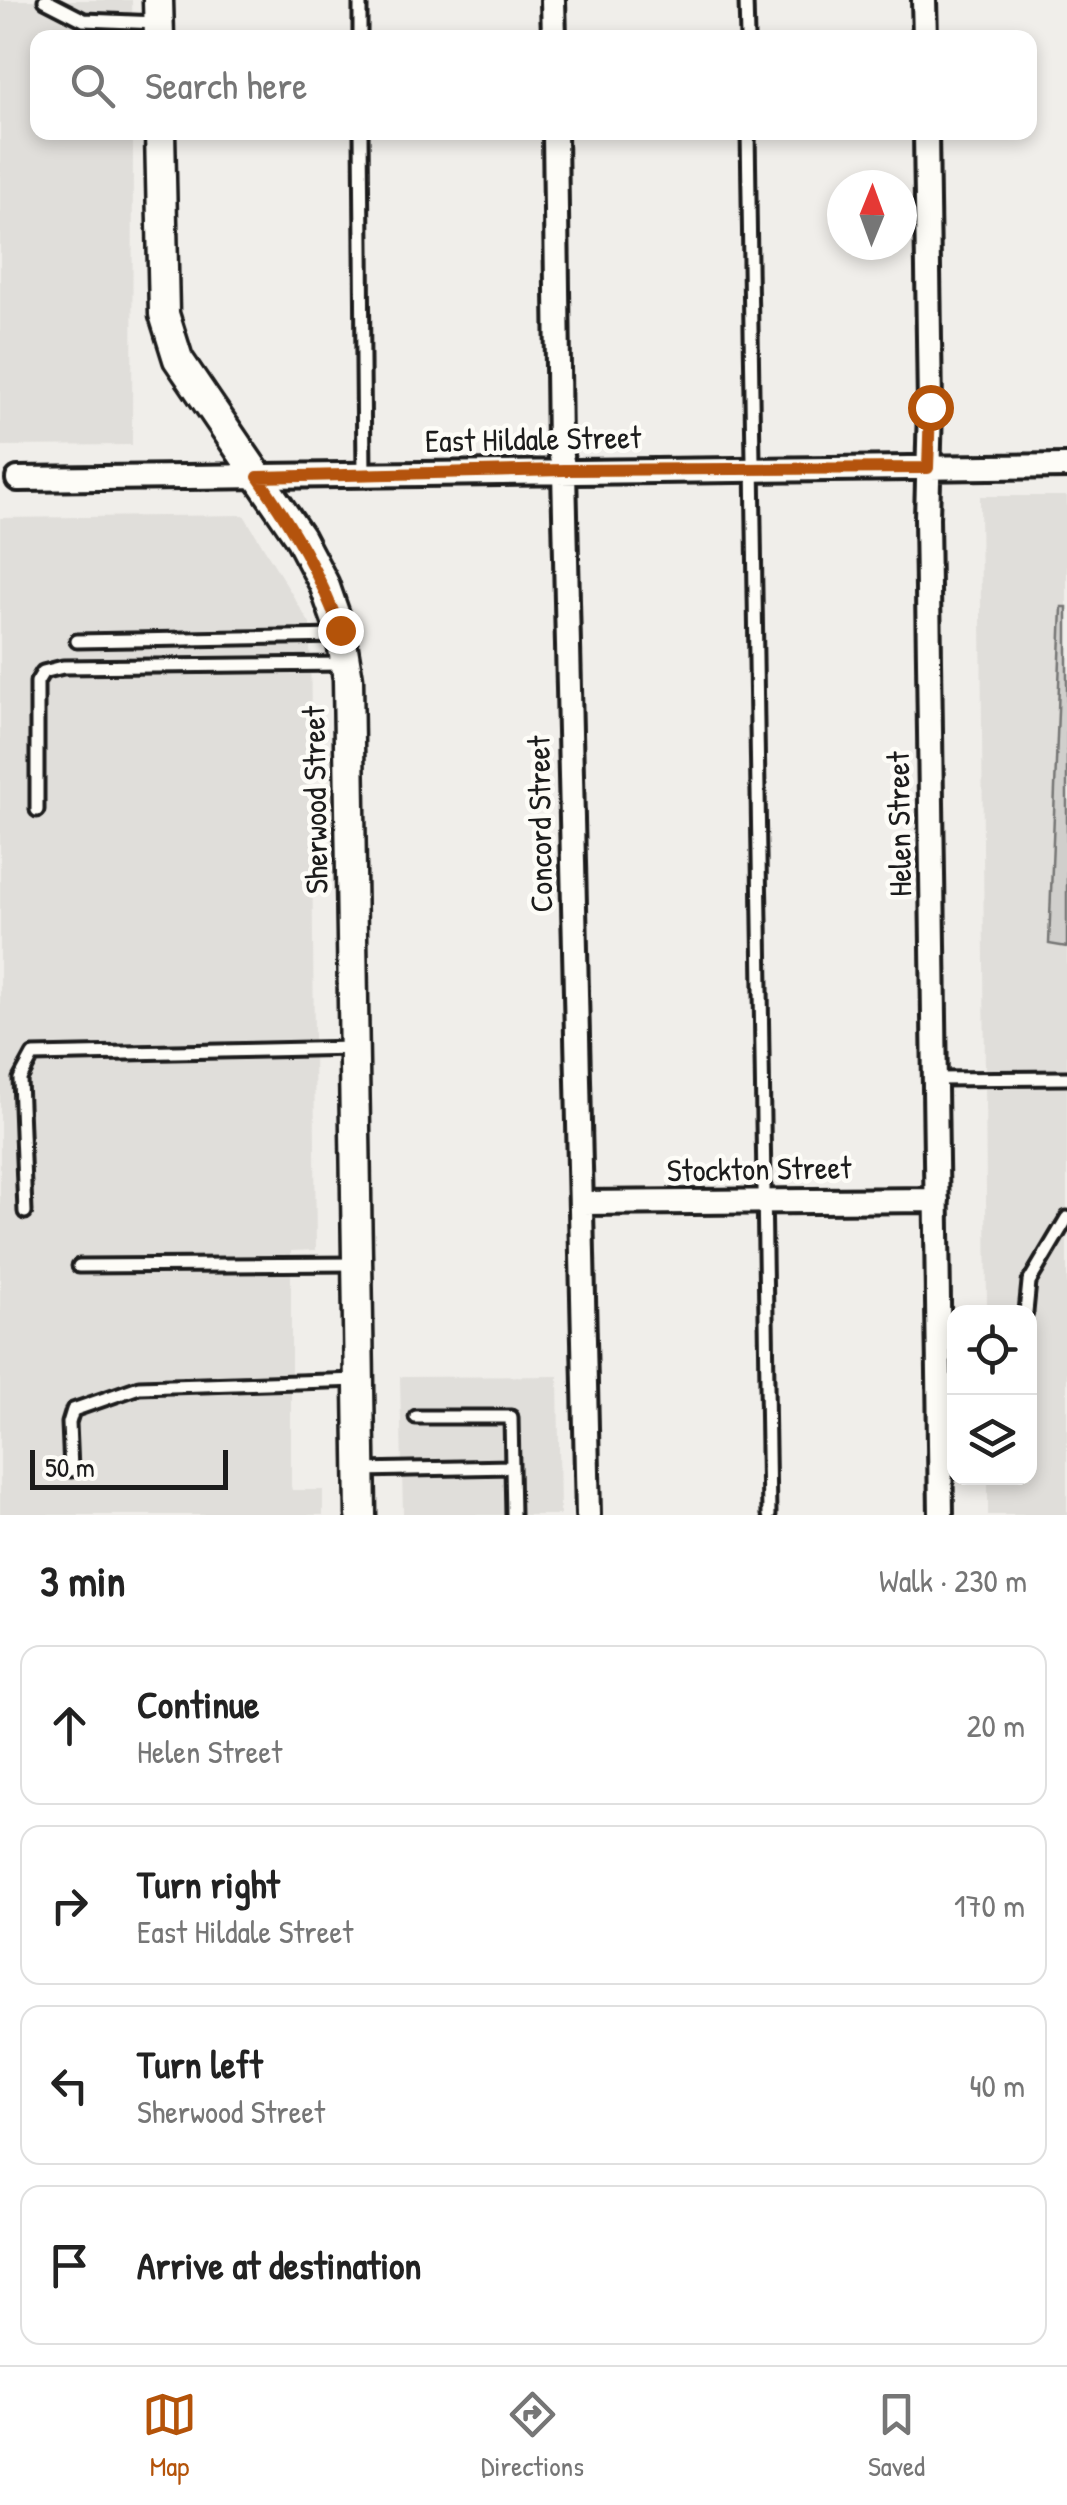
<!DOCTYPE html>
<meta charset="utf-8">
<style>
:root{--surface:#fff;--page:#f6f6f6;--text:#222;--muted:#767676;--line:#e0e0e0;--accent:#b45309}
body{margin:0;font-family:"Patrick Hand",sans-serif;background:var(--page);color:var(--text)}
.controls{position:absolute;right:30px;bottom:30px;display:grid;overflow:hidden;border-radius:20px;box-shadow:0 5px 15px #0003}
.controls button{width:90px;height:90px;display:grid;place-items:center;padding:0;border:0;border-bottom:2px solid var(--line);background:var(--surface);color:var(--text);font:50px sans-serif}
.compass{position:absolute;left:827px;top:170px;width:90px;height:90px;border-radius:50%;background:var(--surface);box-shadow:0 5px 15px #0003;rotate:1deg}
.scale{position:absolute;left:30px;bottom:25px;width:198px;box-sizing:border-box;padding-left:10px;border:5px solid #1c1c1c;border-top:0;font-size:28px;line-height:35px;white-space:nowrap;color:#1c1c1c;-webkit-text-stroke:8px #fdfcf7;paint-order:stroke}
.stop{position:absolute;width:30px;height:30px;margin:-22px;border:8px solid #b45309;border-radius:50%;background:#fff}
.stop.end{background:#b45309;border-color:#fff;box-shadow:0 2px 10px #0008}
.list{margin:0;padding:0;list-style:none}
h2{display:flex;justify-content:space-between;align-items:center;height:130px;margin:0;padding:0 40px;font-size:42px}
h2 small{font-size:32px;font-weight:400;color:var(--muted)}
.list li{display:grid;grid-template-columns:65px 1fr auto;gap:30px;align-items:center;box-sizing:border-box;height:160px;margin:0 20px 20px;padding:0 20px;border:2px solid var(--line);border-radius:20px}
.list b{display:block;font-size:38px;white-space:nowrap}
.list p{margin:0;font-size:32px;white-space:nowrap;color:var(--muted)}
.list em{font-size:32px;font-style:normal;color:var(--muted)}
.icon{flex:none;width:55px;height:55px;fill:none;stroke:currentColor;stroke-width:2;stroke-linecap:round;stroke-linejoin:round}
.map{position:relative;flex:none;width:1067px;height:1515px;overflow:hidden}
.search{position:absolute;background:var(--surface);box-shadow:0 5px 15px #0003;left:30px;right:30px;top:30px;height:110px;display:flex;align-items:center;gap:25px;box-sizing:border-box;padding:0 35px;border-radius:20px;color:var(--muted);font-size:38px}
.sheet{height:850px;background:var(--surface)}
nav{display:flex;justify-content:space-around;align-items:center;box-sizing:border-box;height:140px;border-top:2px solid var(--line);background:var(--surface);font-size:28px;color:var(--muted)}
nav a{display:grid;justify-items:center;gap:5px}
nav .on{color:var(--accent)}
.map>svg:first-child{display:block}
.built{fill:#e0deda}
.green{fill:#d0cfcc;stroke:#767674;stroke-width:2.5}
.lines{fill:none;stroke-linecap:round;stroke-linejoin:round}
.service-casing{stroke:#1c1c1c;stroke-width:19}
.minor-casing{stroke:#1c1c1c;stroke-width:30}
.tertiary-casing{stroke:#1c1c1c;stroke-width:35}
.service{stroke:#fdfcf7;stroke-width:11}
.minor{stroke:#fdfcf7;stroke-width:22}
.tertiary{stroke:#fdfcf7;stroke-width:28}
.route{stroke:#b45309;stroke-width:12}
.labels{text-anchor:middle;stroke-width:9;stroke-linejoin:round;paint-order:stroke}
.street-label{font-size:32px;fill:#1c1c1c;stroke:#fdfcf7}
</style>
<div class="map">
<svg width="1067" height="1515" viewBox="0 0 1067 1515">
<rect width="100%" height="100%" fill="#f0eeea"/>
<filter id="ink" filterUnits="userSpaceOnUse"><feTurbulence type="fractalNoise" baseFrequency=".01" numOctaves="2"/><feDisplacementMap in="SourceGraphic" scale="20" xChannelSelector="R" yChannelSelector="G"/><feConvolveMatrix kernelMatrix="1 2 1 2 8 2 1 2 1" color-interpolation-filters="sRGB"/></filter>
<g filter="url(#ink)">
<path class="built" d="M0 0H132L133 37 38 38V132L133 133 132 445 0 446Z
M980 496H1067V1515H988V1478H1030V1312H987Z
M244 515 310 624 316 1250 291 1251V1486L292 1490H323V1515H0V518Z
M558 1376 560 1515H403L400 1377Z"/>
<path class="green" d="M1062 607H1067V947L1049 944Z"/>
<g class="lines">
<g class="service-casing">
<path id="service" d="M45 0 84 20 158 23
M360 0V38
M746 0 747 38
M361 132 364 475
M748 132 769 1515
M77 641 340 636
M37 810V682L43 672 63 667 345 664
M935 1079 1067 1078
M25 1212 20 1079 33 1055 353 1048
M79 1266 357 1264
M1026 1312 1029 1282 1067 1218
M512 1467 513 1515
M71 1470 69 1423 73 1410 139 1387 359 1380
M360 1470 512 1467 511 1417H416"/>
</g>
<g class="minor-casing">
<path id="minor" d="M553 0 554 38
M924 0 925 38
M555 132 559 446 564 471 588 1515
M926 132 930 407 927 518 941 1515
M18 479 1067 466
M582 1203 937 1200"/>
</g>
<g class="tertiary-casing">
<path id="tertiary" d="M158 0 159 38
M160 132 164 314 178 359 300 538 324 584 340 630 348 679 361 1515"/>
</g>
<use href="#service" class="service"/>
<use href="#minor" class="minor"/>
<use href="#tertiary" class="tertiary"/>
</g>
</g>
<g class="lines" filter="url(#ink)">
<path class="route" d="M340 630C320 573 292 527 258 477L564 470 928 468 930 407"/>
</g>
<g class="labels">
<g class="street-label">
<text transform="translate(533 439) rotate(-1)" y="11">East Hildale Street</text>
<text transform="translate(315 800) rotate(-91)" y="11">Sherwood Street</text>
<text transform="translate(540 824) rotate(-91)" y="11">Concord Street</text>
<text transform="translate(899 824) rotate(-91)" y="11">Helen Street</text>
<text transform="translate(759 1169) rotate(-1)" y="11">Stockton Street</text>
</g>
</g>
</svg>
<div class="controls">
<button><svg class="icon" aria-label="locate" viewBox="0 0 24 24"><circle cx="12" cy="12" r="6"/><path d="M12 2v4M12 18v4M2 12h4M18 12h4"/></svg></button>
<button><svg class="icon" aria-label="layers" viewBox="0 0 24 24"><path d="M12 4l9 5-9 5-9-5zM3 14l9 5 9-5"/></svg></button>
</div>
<svg class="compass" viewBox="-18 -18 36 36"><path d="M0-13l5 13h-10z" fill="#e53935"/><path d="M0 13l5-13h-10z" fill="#767676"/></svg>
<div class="scale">50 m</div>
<div class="stop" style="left:930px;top:407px"></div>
<div class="stop end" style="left:340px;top:630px"></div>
<div class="search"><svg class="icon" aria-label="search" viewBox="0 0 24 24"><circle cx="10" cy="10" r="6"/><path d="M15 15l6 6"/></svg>Search here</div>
</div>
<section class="sheet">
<h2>3 min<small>Walk · 230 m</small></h2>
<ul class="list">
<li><svg class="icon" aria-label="ahead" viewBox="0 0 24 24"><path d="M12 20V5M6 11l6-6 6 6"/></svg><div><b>Continue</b><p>Helen Street</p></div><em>20 m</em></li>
<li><svg class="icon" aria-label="right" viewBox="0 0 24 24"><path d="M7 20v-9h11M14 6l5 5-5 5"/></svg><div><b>Turn right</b><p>East Hildale Street</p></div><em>170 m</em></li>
<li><svg class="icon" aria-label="left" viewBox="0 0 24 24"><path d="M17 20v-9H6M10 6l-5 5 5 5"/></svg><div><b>Turn left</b><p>Sherwood Street</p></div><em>40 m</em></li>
<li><svg class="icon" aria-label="arrive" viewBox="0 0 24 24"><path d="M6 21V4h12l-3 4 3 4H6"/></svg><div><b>Arrive at destination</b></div></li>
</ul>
</section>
<nav>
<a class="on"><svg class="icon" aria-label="map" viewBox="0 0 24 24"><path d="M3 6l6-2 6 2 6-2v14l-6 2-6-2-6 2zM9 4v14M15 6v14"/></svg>Map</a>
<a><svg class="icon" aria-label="directions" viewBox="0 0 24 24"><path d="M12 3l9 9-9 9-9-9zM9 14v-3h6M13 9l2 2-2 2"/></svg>Directions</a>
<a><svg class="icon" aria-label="saved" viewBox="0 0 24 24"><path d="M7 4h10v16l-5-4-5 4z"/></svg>Saved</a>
</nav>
